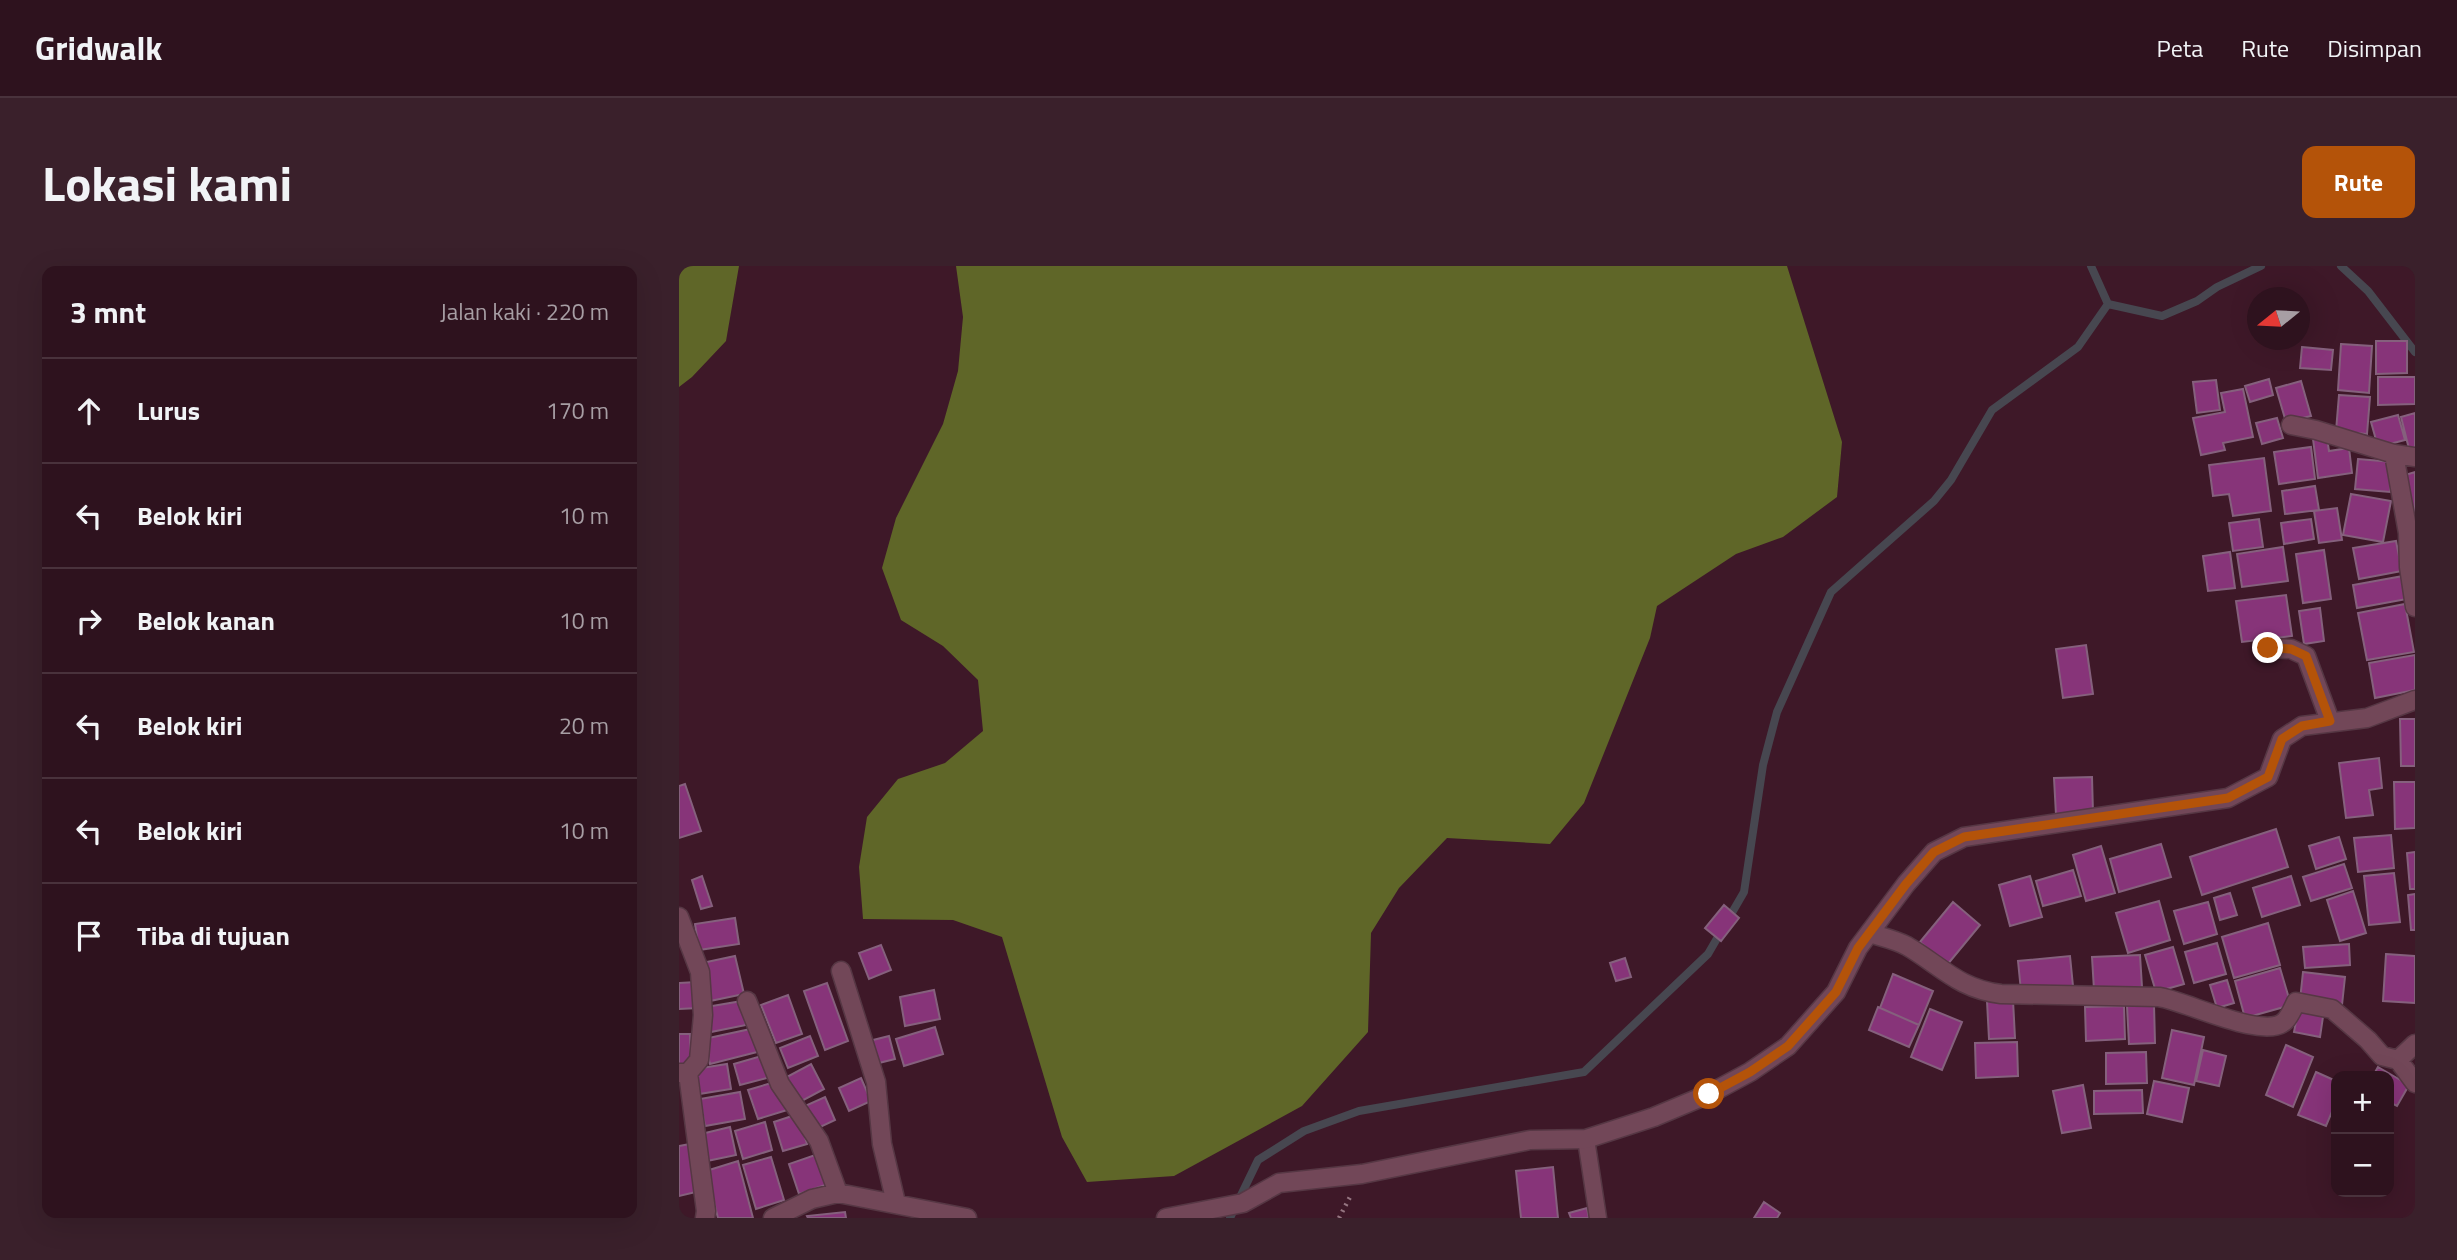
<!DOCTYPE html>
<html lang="id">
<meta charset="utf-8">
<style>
:root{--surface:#2e121e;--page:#3a202b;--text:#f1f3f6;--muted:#a79ea4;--line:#49323c;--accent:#b45309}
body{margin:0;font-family:"Titillium Web",sans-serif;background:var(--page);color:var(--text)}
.controls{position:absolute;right:21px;bottom:21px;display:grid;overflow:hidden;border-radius:14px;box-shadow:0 7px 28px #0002}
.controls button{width:63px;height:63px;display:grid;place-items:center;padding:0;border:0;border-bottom:2px solid var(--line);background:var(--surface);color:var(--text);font:35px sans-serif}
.compass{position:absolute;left:1568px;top:21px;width:63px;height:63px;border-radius:50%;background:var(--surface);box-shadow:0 7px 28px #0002;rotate:252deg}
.stop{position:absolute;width:21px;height:21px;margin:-16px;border:5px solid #b45309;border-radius:50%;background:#fff}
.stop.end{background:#b45309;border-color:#fff;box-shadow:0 2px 7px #0008}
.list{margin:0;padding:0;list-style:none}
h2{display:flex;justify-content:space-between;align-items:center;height:91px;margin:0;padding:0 28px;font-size:30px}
h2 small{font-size:23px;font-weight:400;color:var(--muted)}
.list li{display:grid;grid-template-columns:46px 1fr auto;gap:21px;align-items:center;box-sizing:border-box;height:105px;padding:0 28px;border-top:2px solid var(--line)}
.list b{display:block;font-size:26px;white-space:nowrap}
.list em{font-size:23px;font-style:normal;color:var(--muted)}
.icon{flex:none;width:38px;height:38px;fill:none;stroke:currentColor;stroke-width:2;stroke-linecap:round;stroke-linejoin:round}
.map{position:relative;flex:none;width:1736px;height:952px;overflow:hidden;border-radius:14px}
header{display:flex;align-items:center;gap:42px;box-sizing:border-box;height:98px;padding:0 35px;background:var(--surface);border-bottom:2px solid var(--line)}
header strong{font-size:33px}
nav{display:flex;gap:38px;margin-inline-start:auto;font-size:24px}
.intro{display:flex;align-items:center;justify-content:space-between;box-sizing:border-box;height:168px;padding:0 42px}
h1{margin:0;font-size:49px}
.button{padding:18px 32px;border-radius:14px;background:var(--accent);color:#fff;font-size:24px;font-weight:700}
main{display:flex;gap:42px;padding:0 42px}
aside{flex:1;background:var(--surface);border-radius:14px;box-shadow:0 7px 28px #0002}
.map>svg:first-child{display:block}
.forest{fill:#5f6628}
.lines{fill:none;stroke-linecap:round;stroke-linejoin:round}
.stream{stroke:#474750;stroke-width:8}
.building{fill:#873479;stroke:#85607d;stroke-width:2}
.lane-casing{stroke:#563744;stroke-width:19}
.street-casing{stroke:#563744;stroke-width:21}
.path{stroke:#957581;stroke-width:4.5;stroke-dasharray:2 5;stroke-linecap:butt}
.lane{stroke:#724758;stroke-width:16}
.street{stroke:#724758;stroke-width:18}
.route{stroke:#b45309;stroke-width:9}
</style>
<header>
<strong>Gridwalk</strong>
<nav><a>Peta</a><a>Rute</a><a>Disimpan</a></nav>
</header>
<div class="intro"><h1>Lokasi kami</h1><a class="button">Rute</a></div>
<main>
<aside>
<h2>3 mnt<small>Jalan kaki · 220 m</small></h2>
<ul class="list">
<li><svg class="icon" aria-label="ahead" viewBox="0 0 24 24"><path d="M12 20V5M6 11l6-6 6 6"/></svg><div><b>Lurus</b></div><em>170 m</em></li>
<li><svg class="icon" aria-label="left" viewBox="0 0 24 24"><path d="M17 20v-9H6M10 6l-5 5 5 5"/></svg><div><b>Belok kiri</b></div><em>10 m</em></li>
<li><svg class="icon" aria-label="right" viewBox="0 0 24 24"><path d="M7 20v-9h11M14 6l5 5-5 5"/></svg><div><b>Belok kanan</b></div><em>10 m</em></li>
<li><svg class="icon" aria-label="left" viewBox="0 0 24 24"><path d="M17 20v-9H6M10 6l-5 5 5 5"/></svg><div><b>Belok kiri</b></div><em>20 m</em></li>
<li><svg class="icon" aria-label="left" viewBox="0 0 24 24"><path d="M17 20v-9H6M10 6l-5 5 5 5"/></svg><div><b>Belok kiri</b></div><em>10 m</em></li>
<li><svg class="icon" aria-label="arrive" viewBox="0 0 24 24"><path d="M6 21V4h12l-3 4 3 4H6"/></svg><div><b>Tiba di tujuan</b></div></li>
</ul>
</aside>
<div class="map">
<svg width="1736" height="952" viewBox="0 0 1736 952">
<rect width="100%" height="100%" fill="#3e1828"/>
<path class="forest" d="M0 0H60L47 75 13 111 0 121Z
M277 0H1108L1163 176 1158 231 1104 271 1057 288 978 340 971 372 905 537 871 578 768 572 720 622 692 667 689 766 623 840 495 910 408 916 383 871 323 671 274 654 184 653 180 601 188 551 219 513 266 497 304 465 299 414 264 380 222 354 203 302 217 252 264 158 279 105 284 51Z"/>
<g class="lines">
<path class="stream" d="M1412 0 1429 38
M1662 0 1689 25 1736 86
M1429 38 1483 50 1518 35 1538 21 1582 0
M551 952 579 894 625 865 680 845 905 806 1029 688 1065 626 1084 499 1098 446 1152 326 1255 235 1272 214 1313 144 1399 81 1429 38"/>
</g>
<path class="building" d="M1697 75H1728V107L1697 108Z
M1662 78 1693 80 1690 127 1659 124Z
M1623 81 1654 84 1652 104 1621 102Z
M1699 111H1736V138L1699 139Z
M1590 113 1594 129 1571 136 1566 120Z
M1537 114 1541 144 1518 147 1514 116Z
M1622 115 1632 150 1607 156 1597 122Z
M1564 123 1574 171 1544 177 1546 184 1522 189 1514 152 1546 146 1542 127Z
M1660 129 1691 131 1688 168 1657 165Z
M1736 147V181L1730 183 1722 151Z
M1719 149 1726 174 1699 181 1692 156Z
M1598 152 1604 172 1583 178 1577 157Z
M1648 172 1650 185 1670 182 1673 207 1639 212 1634 173Z
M1632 181 1636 213 1600 218 1595 186Z
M1585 192 1592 245 1554 250 1550 228 1534 230 1530 199Z
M1679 193 1714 196 1711 226 1676 223Z
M1736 206V250L1723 210Z
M1636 220 1640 244 1606 248 1603 225Z
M1672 228 1712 235 1704 276 1664 269Z
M1658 242 1663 274 1640 277 1635 245Z
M1580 253 1584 281 1554 285 1550 257Z
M1632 253 1635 273 1605 278 1602 257Z
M1717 275 1723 305 1680 313 1674 282Z
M1604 281 1609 315 1563 321 1558 288Z
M1645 284 1652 333 1624 337 1617 288Z
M1551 286 1556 322 1529 325 1524 290Z
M1724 310 1728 333 1678 342 1674 319Z
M1607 329 1613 370 1563 376 1557 335Z
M1726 338 1735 386 1688 394 1679 347Z
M1641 342 1645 375 1625 378 1620 345Z
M1407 379 1414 428 1384 432 1377 383Z
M1736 389V424L1696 432 1690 397Z
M1721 453H1736V500H1722Z
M1700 492 1703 522 1690 524 1694 549 1667 552 1660 497Z
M1413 511 1414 547 1377 549 1375 512Z
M1715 516H1736V562L1716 563Z
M6 518 22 565 0 572V520Z
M1597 563 1609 601 1523 629 1511 591Z
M1712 569 1715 602 1679 606 1675 572Z
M1660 571 1667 593 1637 603 1630 580Z
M1482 578 1492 611 1440 626 1431 593Z
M1422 580 1436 627 1407 635 1394 589Z
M1736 586V623H1731L1728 587Z
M1665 598 1673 622 1632 635 1624 611Z
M1394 604 1402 630 1364 640 1357 615Z
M1715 607 1721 656 1690 659 1685 610Z
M23 610 33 640 22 643 13 614Z
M1351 610 1363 651 1331 660 1320 619Z
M1612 610 1621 639 1583 651 1574 622Z
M1674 625 1687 667 1661 675 1648 634Z
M1551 627 1558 649 1541 654 1535 632Z
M1736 628V664H1732L1729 629Z
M1480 635 1491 674 1449 687 1437 647Z
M1274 636 1301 659 1268 699 1241 676Z
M1529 636 1538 668 1505 678 1495 645Z
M1045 639 1060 652 1042 675 1026 662Z
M56 652 60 678 20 684 16 658Z
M1589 657 1601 699 1555 712 1543 671Z
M1538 677 1547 708 1515 717 1506 686Z
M1670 678 1671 699 1626 702 1624 681Z
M202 679 212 704 190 713 180 687Z
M1494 681 1505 718 1477 726 1466 689Z
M1707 688 1736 690V737L1704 735Z
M1461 689 1463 721 1415 724 1413 691Z
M56 690 65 728 31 735 23 697Z
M1391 690 1394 720 1342 725 1339 695Z
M946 692 952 711 937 715 931 697Z
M1601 702 1612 739 1566 752 1556 715Z
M1624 706 1666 711 1663 739 1621 734Z
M1214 708 1254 725 1240 759 1201 742Z
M1548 714 1555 737 1538 742 1531 719Z
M17 716 19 742 0 743V717Z
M148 717 169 775 146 784 125 725Z
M255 724 261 753 226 760 221 731Z
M109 729 123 768 97 777 82 739Z
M1334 734 1336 772 1310 773 1308 735Z
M63 735 67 759 32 766 27 741Z
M1475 739 1476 777 1450 778 1448 740Z
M1445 740 1446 773 1407 775 1406 741Z
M1620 740 1645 744 1641 771 1615 766Z
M1199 741 1240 759 1230 781 1190 764Z
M1251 743 1283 756 1263 804 1232 791Z
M256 761 264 788 225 800 217 773Z
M76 762 82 785 31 798 25 773Z
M1493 764 1525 771 1515 819 1483 812Z
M0 768H11L12 799H0Z
M131 770 139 790 109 802 101 782Z
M210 770 216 793 196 798 190 775Z
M1338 776 1339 810 1297 812 1296 777Z
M1607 779 1634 791 1614 841 1587 829Z
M1524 784 1547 790 1540 820 1517 815Z
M1467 786 1468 817 1427 818V787Z
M86 789 92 811 61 819 55 798Z
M48 798 52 823 20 828 16 803Z
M132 798 145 823 119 837 106 812Z
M1699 801 1730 819 1718 840 1710 836V810H1694Z
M1637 806 1657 815V836L1647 860 1619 849Z
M182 812 192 835 170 845 160 822Z
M99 815 108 844 79 853 69 824Z
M1475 815 1510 822 1503 856 1468 848Z
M1404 819 1412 862 1383 867 1374 825Z
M1463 824 1464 847 1415 848V825Z
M61 826 66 853 26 860 21 833Z
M146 831 156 854 137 863 126 840Z
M119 848 128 878 104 885 95 856Z
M86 856 93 884 64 893 56 865Z
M51 861 57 889 28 895 22 868Z
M11 878 21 925 0 930V880Z
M142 887 152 917 120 928 110 898Z
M92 891 105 934 77 943 64 899Z
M59 895 74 952H39L27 905Z
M874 901 879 952H842L837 905Z
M1085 936 1101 947 1098 952H1075Z
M908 942 910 952H892L890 947Z
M166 946 167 952H129L128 950Z"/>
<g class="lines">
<g class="lane-casing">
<path id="lane" d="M907 873 919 952"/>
</g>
<g class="street-casing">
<path id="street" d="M1612 159 1637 164 1715 188 1729 267 1730 301 1736 341
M1715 188 1736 191
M1589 382 1612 383 1627 390 1651 455
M0 651 21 706 24 749 20 794 9 807
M1190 667C1203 671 1217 674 1228 680 1262 700 1280 723 1322 728L1480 731C1507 735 1586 775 1606 755 1611 750 1614 742 1617 736L1653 743 1689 774 1703 790 1719 794 1736 778
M162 705 197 816 203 878 217 937
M68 735 101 818 140 875 159 927
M1719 794 1736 817
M0 807H9L27 945 26 952
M94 952 133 933 159 927 288 952
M487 952 564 937 600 917 683 908 851 874 907 873 975 851 1030 828 1071 806 1109 780 1157 726 1179 682 1227 618 1255 586 1285 571 1549 532 1589 511 1603 473 1623 460 1688 452 1736 434"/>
</g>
<path class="path" d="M660 952 671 931"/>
<use href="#lane" class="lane"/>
<use href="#street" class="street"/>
</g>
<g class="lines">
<path class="route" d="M1030 828 1071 806 1109 780 1157 726 1179 682 1227 618 1255 586 1285 571 1549 532 1589 511 1603 473 1623 460 1651 455 1627 390 1612 383 1589 382"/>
</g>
</svg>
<div class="controls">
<button>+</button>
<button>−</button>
</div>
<svg class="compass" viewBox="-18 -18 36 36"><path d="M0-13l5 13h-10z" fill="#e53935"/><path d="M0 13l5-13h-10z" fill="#a79ea4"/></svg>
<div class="stop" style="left:1030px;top:828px"></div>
<div class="stop end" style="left:1589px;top:382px"></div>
</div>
</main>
